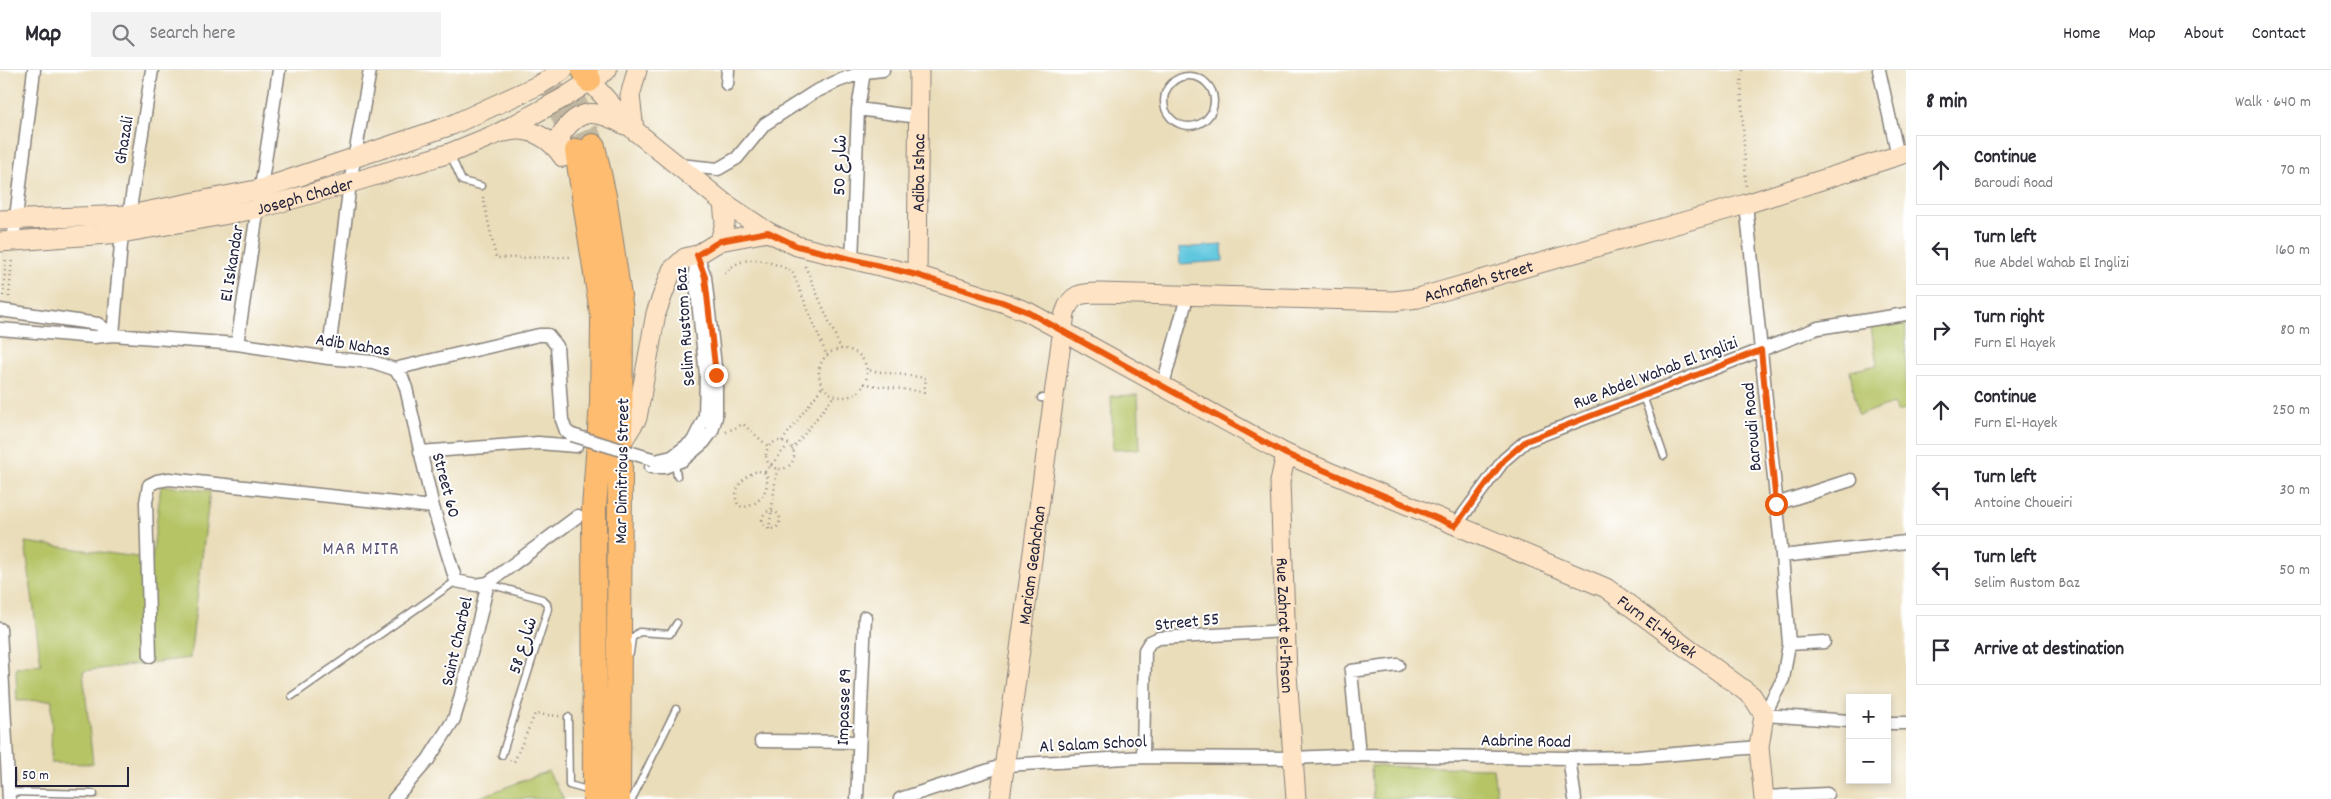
<!DOCTYPE html>
<meta charset="utf-8">
<style>
:root{--surface:#fff;--page:#f2f2f3;--text:#2b2b33;--muted:#7c7c81;--line:#e1e1e2}
body{margin:0;font-family:Dekko,"Playpen Sans Arabic",sans-serif;background:var(--page);color:var(--text)}
.controls{position:absolute;right:15px;bottom:15px;display:grid;overflow:hidden;border-radius:0px;box-shadow:0 2px 8px #0003}
.controls button{width:45px;height:45px;display:grid;place-items:center;padding:0;border:0;border-bottom:1px solid var(--line);background:var(--surface);color:var(--text);font:25px sans-serif}
.scale{position:absolute;left:15px;bottom:12px;width:114px;box-sizing:border-box;padding-left:5px;border:2px solid #22223b;border-top:0;font-size:14px;line-height:18px;white-space:nowrap;color:#22223b;-webkit-text-stroke:4px #fff;paint-order:stroke}
.stop{position:absolute;width:15px;height:15px;margin:-11px;border:4px solid #ea580c;border-radius:50%;background:#fff}
.stop.end{background:#ea580c;border-color:#fff;box-shadow:0 1px 5px #0008}
.list{margin:0;padding:0;list-style:none}
h2{display:flex;justify-content:space-between;align-items:center;height:65px;margin:0;padding:0 20px;font-size:21px}
h2 small{font-size:16px;font-weight:400;color:var(--muted)}
.list li{display:grid;grid-template-columns:32px 1fr auto;gap:15px;align-items:center;box-sizing:border-box;height:70px;margin:0 10px 10px;padding:0 10px;border:1px solid var(--line);border-radius:0px}
.list b{display:block;font-size:19px;white-space:nowrap}
.list p{margin:0;font-size:16px;white-space:nowrap;color:var(--muted)}
.list em{font-size:16px;font-style:normal;color:var(--muted)}
.icon{flex:none;width:28px;height:28px;fill:none;stroke:currentColor;stroke-width:2;stroke-linecap:round;stroke-linejoin:round}
.map{position:relative;flex:none;width:1906px;height:729px;overflow:hidden}
header{display:flex;align-items:center;gap:30px;box-sizing:border-box;height:70px;padding:0 25px;background:var(--surface);border-bottom:1px solid var(--line)}
header strong{font-size:24px}
nav{display:flex;gap:28px;margin-inline-start:auto;font-size:18px}
.search{width:350px;height:45px;background:var(--page);display:flex;align-items:center;gap:12px;box-sizing:border-box;padding:0 18px;border-radius:0px;color:var(--muted);font-size:19px}
main{display:flex}
aside{flex:1;background:var(--surface)}
.map>svg:first-child{display:block}
.green{fill:#b6c466;stroke:#6c7350}
.water{fill:#60c7de;stroke:#41748c}
.lines{fill:none;stroke-linecap:round;stroke-linejoin:round}
.highway-tunnel{stroke:#c2b8a1;stroke-width:24;stroke-dasharray:24 12;stroke-linecap:butt}
.lane-casing{stroke:#86807a;stroke-width:9}
.street-casing{stroke:#86807a;stroke-width:15}
.secondary-casing{stroke:#86807a;stroke-width:21}
.highway-casing{stroke:#86807a;stroke-width:26}
.path{stroke:#86807a;stroke-width:2.5;stroke-dasharray:1 4;stroke-linecap:butt}
.lane{stroke:#fff;stroke-width:6}
.street{stroke:#fff;stroke-width:12}
.secondary{stroke:#fee4c5;stroke-width:19}
.highway{stroke:#fdbc6f;stroke-width:24}
.street-bridge-casing{stroke:#86807a;stroke-width:15;stroke-linecap:butt}
.street-bridge{stroke:#fff;stroke-width:12}
.route{stroke:#ea580c;stroke-width:6}
.labels{text-anchor:middle;stroke-width:4;stroke-linejoin:round;paint-order:stroke}
.street-label{font-size:18px;fill:#22223b;stroke:#fff}
.neighbourhood-label{font-size:19px;letter-spacing:1px;fill:#605677;stroke:#fff}
</style>
<header>
<strong>Map</strong>
<div class="search"><svg class="icon" aria-label="search" viewBox="0 0 24 24"><circle cx="10" cy="10" r="6"/><path d="M15 15l6 6"/></svg>Search here</div>
<nav><a>Home</a><a>Map</a><a>About</a><a>Contact</a></nav>
</header>
<main>
<div class="map">
<svg width="1906" height="729" viewBox="0 0 1906 729">
<rect width="100%" height="100%" fill="#fff"/>
<filter id="ink" filterUnits="userSpaceOnUse"><feTurbulence type="fractalNoise" baseFrequency=".02" numOctaves="2"/><feDisplacementMap in="SourceGraphic" scale="10" xChannelSelector="R" yChannelSelector="G"/><feConvolveMatrix kernelMatrix="1 2 1 2 8 2 1 2 1" color-interpolation-filters="sRGB"/></filter>
<filter id="wash" filterUnits="userSpaceOnUse"><feTurbulence type="fractalNoise" baseFrequency=".0096" numOctaves="4" result="noise"/><feDisplacementMap in="SourceGraphic" scale="20" xChannelSelector="R" yChannelSelector="G"/><feGaussianBlur stdDeviation="1.12" result="paint"/><feColorMatrix in="noise" values="0 0 0 0 0 0 0 0 0 0 0 0 0 0 0 0 0 1.4 0 .05"/><feComposite in="paint" operator="in"/></filter>
<g filter="url(#wash)">
<rect width="100%" height="100%" fill="#eaddba"/>
<path class="green" d="M1906 251V339L1897 342 1893 334 1858 345 1850 301 1877 295 1871 257Z
M1138 325 1140 379 1113 380 1111 326Z
M161 415 210 421 190 588 83 601 93 694 51 693 52 630 17 631 16 598 41 594 25 472 152 489Z
M1371 696 1493 698 1497 729H1373Z
M548 701 564 729H476L478 728Z"/>
<path class="water" d="M1222 175 1223 191 1180 194 1179 178Z"/>
</g>
<g filter="url(#ink)">
<g class="lines">
<path class="highway-tunnel" d="M545 0 577 81
M572 27 593 76"/>
<g class="lane-casing">
<path id="lane" d="M1164 31a25 25 0 1 1 50 0a25 25 0 1 1-50 0Z
M450 84 462 111 481 116
M1643 326 1664 386
M1041 328 1052 329
M675 394 677 406
M489 514 542 529 547 534 548 539 502 685
M630 583 632 568 639 562 670 564 677 553
M292 626 456 511
M568 647 569 715 591 721
M8 722 94 724
M632 729 676 639"/>
</g>
<g class="street-casing">
<path id="street" d="M1879 0 1898 86
M727 14 728 0
M858 39 918 47
M679 95 718 99 737 88 765 54 813 23 838 11 864 2 883 0
M1746 134 1782 486 1789 574 1783 609 1764 645 1850 651
M129 145 152 0
M13 172 34 0
M852 191 858 39 864 2
M0 240 98 254 113 265
M0 259 94 267 113 265 237 274 328 288 373 292 394 299 402 307 406 318 433 437 456 511 476 515 488 513
M113 265 122 163
M237 274 279 0
M328 288 350 113 370 0
M394 299 539 265H548L557 276 562 350 566 361 572 365
M1162 318 1187 227
M420 382 538 373 576 376
M659 390 672 387 693 371 705 347 706 305 695 204 696 190
M651 397H665L683 390 704 372 712 361 716 347V305L705 207 697 185
M1776 434 1851 410
M1455 456 1504 390 1526 371 1818 258 1906 244
M1782 486 1906 472
M0 559 9 729
M1789 574 1824 572
M150 586 146 432 149 415 157 411 169 409 433 437
M1887 653H1906
M761 671 859 672
M1359 685 1351 601 1398 595
M1143 687 1145 580 1150 572 1159 568 1285 561
M1569 688 1575 729
M1763 727 1827 724
M394 729 428 690 454 649 460 629 488 513 578 446
M857 729 865 547
M900 729 1005 695 1143 687 1293 688 1359 685 1569 688 1638 687 1759 677"/>
</g>
<g class="secondary-casing">
<g id="secondary">
<path id="s1" d="M589 10 634 60 723 132 768 162 797 176 917 205 1002 232 1028 242 1286 384 1606 518 1752 626 1764 645 1759 677 1764 729"/>
<path d="M634 60 630 26 637 0"/>
<path d="M505 62C529 55 550 68 563 87"/>
<path d="M563 87 560 66C579 37 596 39 625 55"/>
<path d="M0 150 129 145 261 119 452 55 541 14 563 0"/>
<path d="M720 171 725 153 723 132"/>
<path id="s2" d="M0 172 122 163 257 139 350 113 450 83 499 63 565 27 607 0"/>
<path id="s3" d="M917 205 919 0"/>
<path d="M620 375 637 348 656 243 672 200 685 188 697 185 720 171 768 162"/>
<path id="s4" d="M1286 384 1280 412 1287 604 1296 729"/>
<path id="s5" d="M1000 729 1065 243C1071 224 1081 223 1099 223L1394 231 1418 228 1746 134 1906 83"/>
</g>
</g>
<g class="highway-casing">
<path id="highway" d="M584 0 589 10
M593 76 605 131 621 240 618 729
M577 81 603 249 602 333 594 438 595 729"/>
</g>
<path class="path" d="M1743 0 1741 13 1746 117
M483 127 496 188 573 187
M805 196 841 279
M725 204C743 181 769 191 792 201L827 286
M3 226 6 187
M9 227 12 188
M819 303a24 24 0 1 1 48 0a24 24 0 1 1-48 0Z
M864 314 924 322 926 308 867 300
M726 362 743 354 769 377
M782 371 823 316
M766 385a14 14 0 1 1 28 0a14 14 0 1 1-28 0Z
M792 380 834 326
M759 401 765 403C773 418 756 441 739 436 729 422 745 403 759 401Z
M765 402 788 375
M762 450a9 9 0 1 1 18 0a9 9 0 1 1-18 0Z
M769 459 777 399
M510 690 514 692 535 644 559 646"/>
<use href="#lane" class="lane"/>
<use href="#street" class="street"/>
<use href="#secondary" class="secondary"/>
<use href="#highway" class="highway"/>
<g class="street-bridge-casing">
<path id="street-bridge" d="M572 365 652 389"/>
</g>
<use href="#street-bridge" class="street-bridge"/>
</g>
</g>
<g class="lines" filter="url(#ink)">
<path class="route" d="M716 305 705 207 697 185 720 171 768 162 797 176 917 205 1002 232 1028 242 1286 384 1455 456 1504 390 1526 371 1761 280 1776 434"/>
</g>
<g class="labels">
<g class="street-label">
<text transform="translate(123 70) rotate(-81)" y="6">Ghazali</text>
<text transform="translate(839 95) rotate(-88)" y="6">شارع 50</text>
<text dy="6" stroke="none"><textPath href="#s3" startOffset="102">Adiba Ishac</textPath></text>
<text dy="6" stroke="none"><textPath href="#s2" startOffset="309">Joseph Chader</textPath></text>
<text transform="translate(231 193) rotate(-81)" y="6">El Iskandar</text>
<text dy="6" stroke="none"><textPath href="#s5" startOffset="916">Achrafieh Street</textPath></text>
<text transform="translate(684 257) rotate(-94)" y="6">Selim Rustom Baz</text>
<text transform="translate(353 274) rotate(9)" y="6">Adib Nahas</text>
<text transform="translate(1655 302) rotate(-21)" y="6">Rue Abdel Wahab El Inglizi</text>
<text transform="translate(1751 357) rotate(-95)" y="6">Baroudi Road</text>
<text transform="translate(621 401) rotate(-89)" y="6">Mar Dimitrious Street</text>
<text transform="translate(447 415) rotate(75)" y="6">Street 60</text>
<text dy="6" stroke="none"><textPath href="#s5" startOffset="236">Mariam Geahchan</textPath></text>
<text transform="translate(1187 551) rotate(-6)" y="6">Street 55</text>
<text dy="6" stroke="none"><textPath href="#s1" startOffset="1214">Furn El-Hayek</textPath></text>
<text dy="6" stroke="none"><textPath href="#s4" startOffset="172">Rue Zahrat el-Ihsan</textPath></text>
<text transform="translate(456 571) rotate(-77)" y="6">Saint Charbel</text>
<text transform="translate(522 575) rotate(-72)" y="6">شارع 58</text>
<text transform="translate(843 637) rotate(-88)" y="6">Impasse 89</text>
<text transform="translate(1526 670) rotate(1)" y="6">Aabrine Road</text>
<text transform="translate(1093 673) rotate(-3)" y="6">Al Salam School</text>
</g>
<g class="neighbourhood-label">
<text x="361" y="484">MAR MITR</text>
</g>
</g>
</svg>
<div class="controls">
<button>+</button>
<button>−</button>
</div>
<div class="scale">50 m</div>
<div class="stop" style="left:1776px;top:434px"></div>
<div class="stop end" style="left:716px;top:305px"></div>
</div>
<aside>
<h2>8 min<small>Walk · 640 m</small></h2>
<ul class="list">
<li><svg class="icon" aria-label="ahead" viewBox="0 0 24 24"><path d="M12 20V5M6 11l6-6 6 6"/></svg><div><b>Continue</b><p>Baroudi Road</p></div><em>70 m</em></li>
<li><svg class="icon" aria-label="left" viewBox="0 0 24 24"><path d="M17 20v-9H6M10 6l-5 5 5 5"/></svg><div><b>Turn left</b><p>Rue Abdel Wahab El Inglizi</p></div><em>160 m</em></li>
<li><svg class="icon" aria-label="right" viewBox="0 0 24 24"><path d="M7 20v-9h11M14 6l5 5-5 5"/></svg><div><b>Turn right</b><p>Furn El Hayek</p></div><em>80 m</em></li>
<li><svg class="icon" aria-label="ahead" viewBox="0 0 24 24"><path d="M12 20V5M6 11l6-6 6 6"/></svg><div><b>Continue</b><p>Furn El-Hayek</p></div><em>250 m</em></li>
<li><svg class="icon" aria-label="left" viewBox="0 0 24 24"><path d="M17 20v-9H6M10 6l-5 5 5 5"/></svg><div><b>Turn left</b><p>Antoine Choueiri</p></div><em>30 m</em></li>
<li><svg class="icon" aria-label="left" viewBox="0 0 24 24"><path d="M17 20v-9H6M10 6l-5 5 5 5"/></svg><div><b>Turn left</b><p>Selim Rustom Baz</p></div><em>50 m</em></li>
<li><svg class="icon" aria-label="arrive" viewBox="0 0 24 24"><path d="M6 21V4h12l-3 4 3 4H6"/></svg><div><b>Arrive at destination</b></div></li>
</ul>
</aside>
</main>
